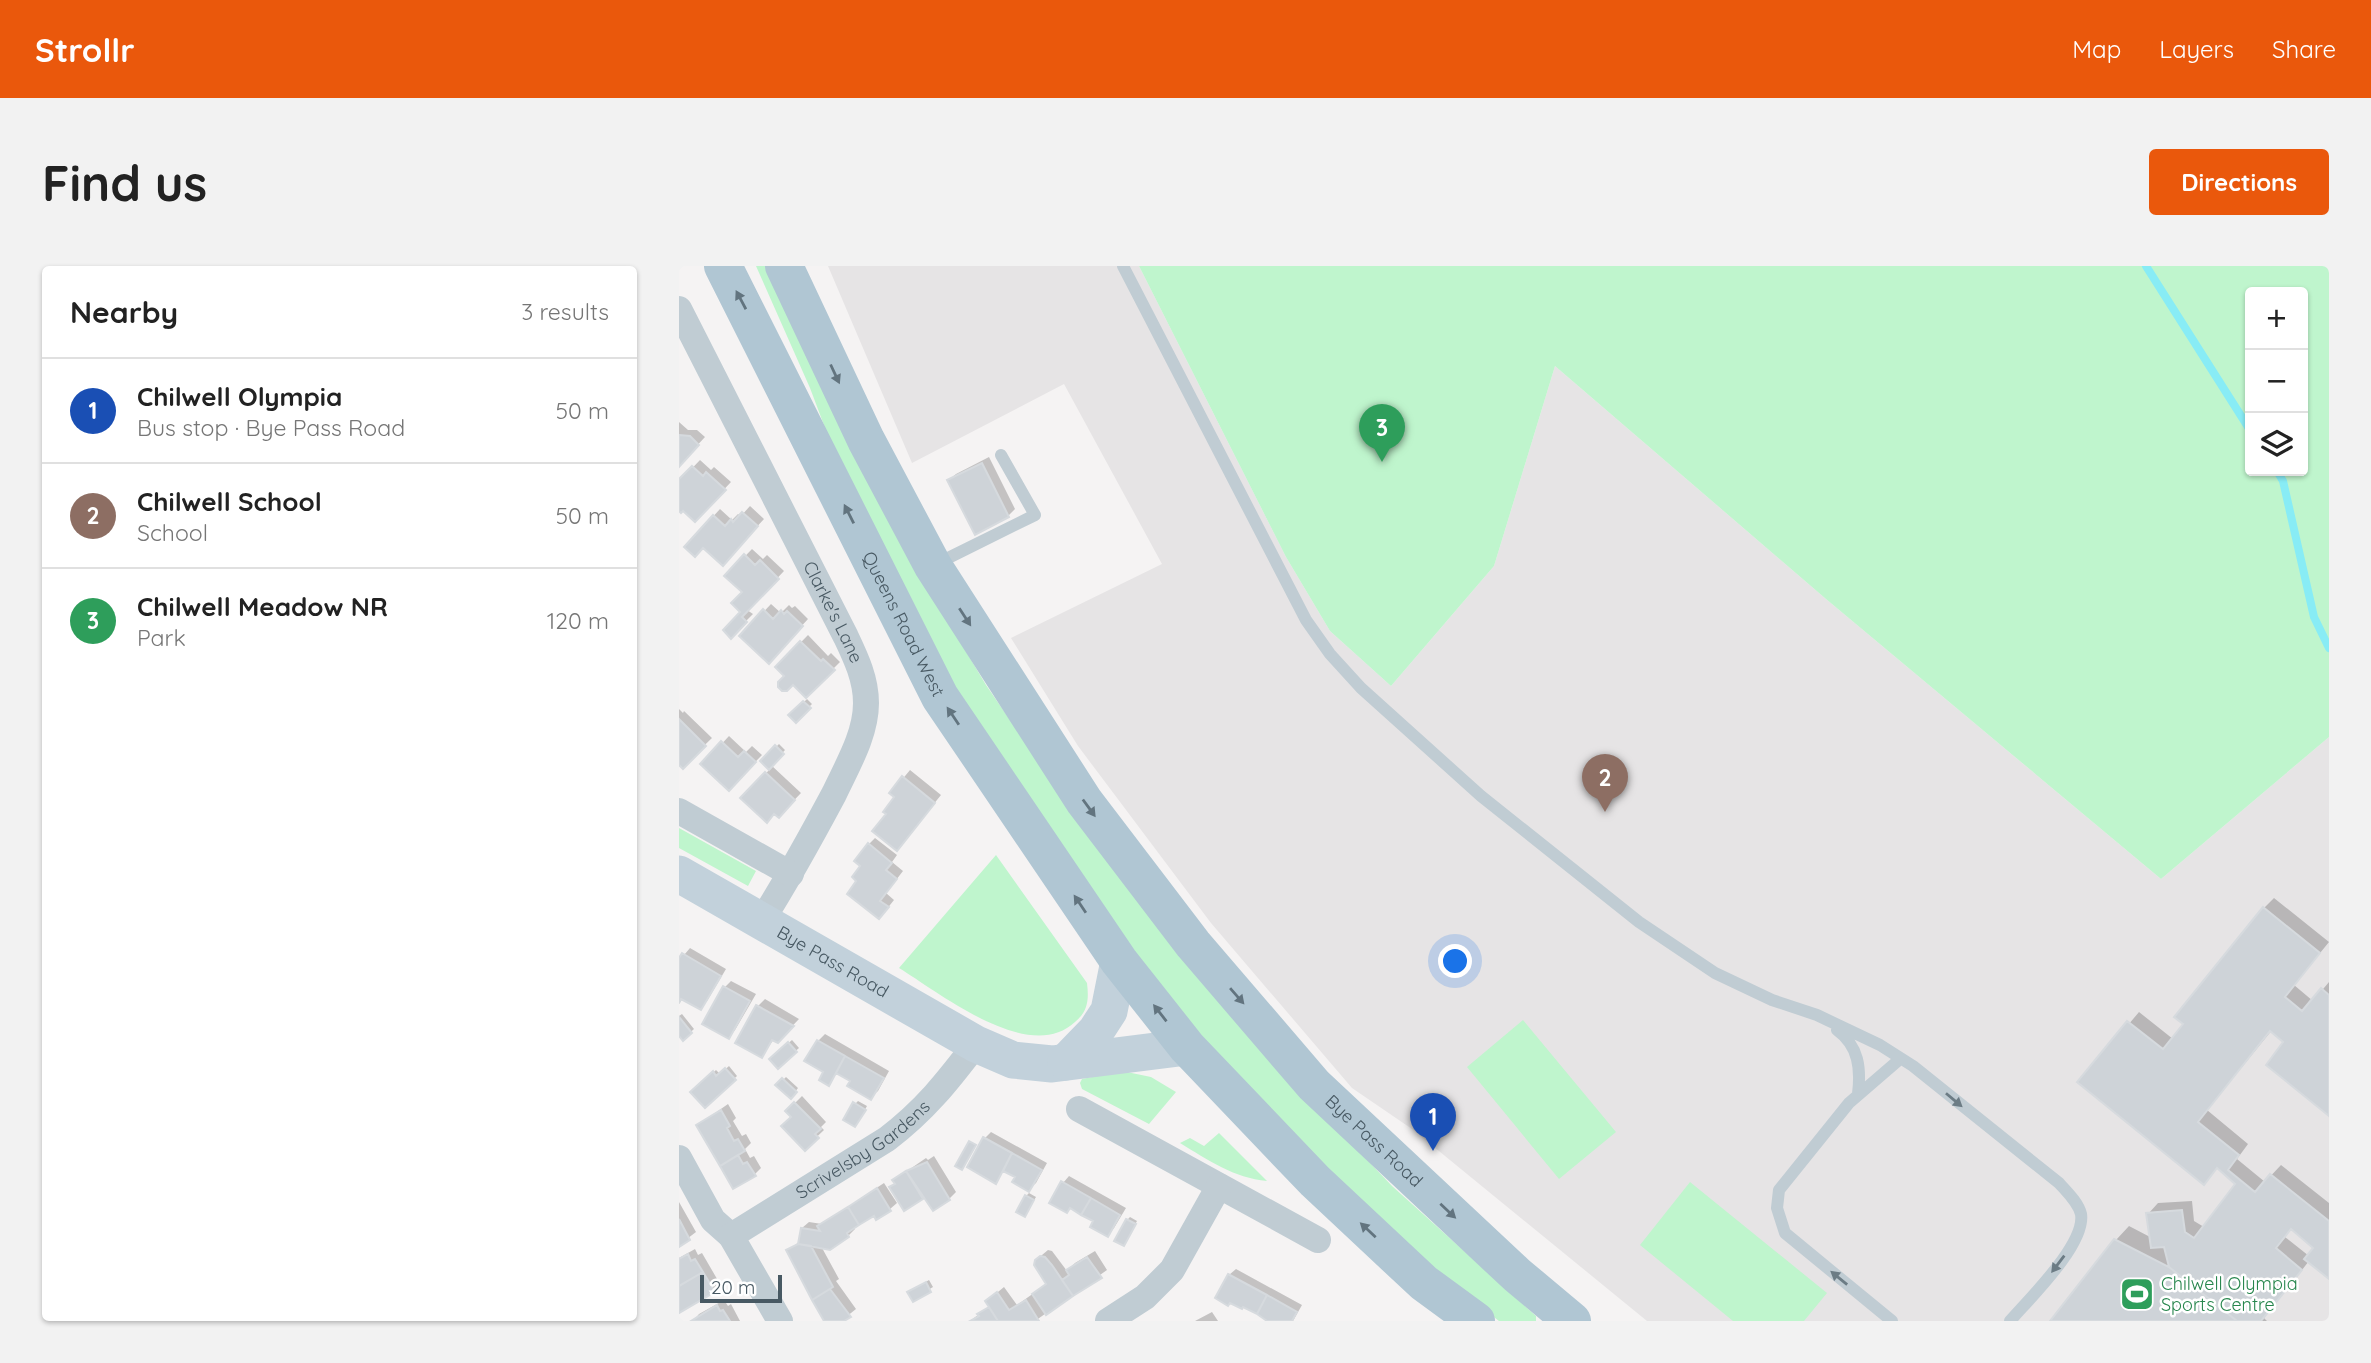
<!DOCTYPE html>
<meta charset="utf-8">
<style>
:root{--surface:#fff;--page:#f2f2f2;--text:#222;--muted:#767676;--line:#e0e0e0;--accent:#ea580c}
body{margin:0;font-family:Quicksand,sans-serif;background:var(--page);color:var(--text)}
.controls{position:absolute;right:21px;top:21px;display:grid;overflow:hidden;border-radius:7px;box-shadow:0 2px 5px #0004}
.controls button{width:63px;height:63px;display:grid;place-items:center;padding:0;border:0;border-bottom:2px solid var(--line);background:var(--surface);color:var(--text);font:35px sans-serif}
.scale{position:absolute;left:21px;bottom:18px;width:82px;box-sizing:border-box;padding-left:7px;border:4px solid #485963;border-top:0;font-size:19px;line-height:24px;white-space:nowrap;color:#485963;-webkit-text-stroke:5px #fff;paint-order:stroke}
.you{position:absolute;left:777px;top:696px;width:24px;height:24px;margin:-18px;border:5px solid #fff;border-radius:50%;background:#1a73e8;box-shadow:0 0 0 10px #1a73e833}
.badge{display:grid;place-items:center;width:46px;height:46px;border-radius:50%;background:var(--accent);color:#fff;font-size:23px;font-weight:700}
.pin{position:absolute;translate:-50% -58px;filter:drop-shadow(0 2px 4px #0008)}
.pin::after{content:'';position:absolute;top:37px;width:24px;height:21px;background:inherit;clip-path:polygon(0 0,100% 0,50% 100%)}
.list{margin:0;padding:0;list-style:none}
h2{display:flex;justify-content:space-between;align-items:center;height:91px;margin:0;padding:0 28px;font-size:30px}
h2 small{font-size:23px;font-weight:400;color:var(--muted)}
.list li{display:grid;grid-template-columns:46px 1fr auto;gap:21px;align-items:center;box-sizing:border-box;height:105px;padding:0 28px;border-top:2px solid var(--line)}
.list b{display:block;font-size:26px;white-space:nowrap}
.list p{margin:0;font-size:23px;white-space:nowrap;color:var(--muted)}
.list em{font-size:23px;font-style:normal;color:var(--muted)}
.icon{flex:none;width:38px;height:38px;fill:none;stroke:currentColor;stroke-width:2;stroke-linecap:round;stroke-linejoin:round}
.map{position:relative;flex:none;width:1650px;height:1055px;overflow:hidden;border-radius:7px}
header{display:flex;align-items:center;gap:42px;box-sizing:border-box;height:98px;padding:0 35px;background:var(--accent);color:#fff}
header strong{font-size:33px}
nav{display:flex;gap:38px;margin-inline-start:auto;font-size:24px}
.intro{display:flex;align-items:center;justify-content:space-between;box-sizing:border-box;height:168px;padding:0 42px}
h1{margin:0;font-size:49px}
.button{padding:18px 32px;border-radius:7px;background:var(--accent);color:#fff;font-size:24px;font-weight:700}
main{display:flex;gap:42px;padding:0 42px}
aside{flex:1;background:var(--surface);border-radius:7px;box-shadow:0 2px 5px #0004}
.map>svg:first-child{display:block}
.education{fill:#e6e4e5}
.green{fill:#bff5cd;fill-rule:evenodd}
.shadow{fill:#0003;fill-rule:evenodd}
.lines{fill:none;stroke-linecap:round;stroke-linejoin:round}
.stream{stroke:#88ecf5;stroke-width:8}
.building{fill:#ced3d8;stroke:#d6dade;stroke-width:2}
.service{stroke:#c0ccd3;stroke-width:12}
.minor{stroke:#c0ccd3;stroke-width:26}
.secondary{stroke:#c2d1db;stroke-width:37}
.primary{stroke:#b0c6d3;stroke-width:38}
.oneway{fill:#62747f}
.oneway2{fill:#6c7c85}
.labels{text-anchor:middle;stroke-width:5;stroke-linejoin:round;paint-order:stroke}
.street-label{font-size:18px;fill:#485963;stroke:#fff}
.leisure-label{font-size:18px;fill:#27864d;stroke:#fff;text-anchor:start}
</style>
<header>
<strong>Strollr</strong>
<nav><a>Map</a><a>Layers</a><a>Share</a></nav>
</header>
<div class="intro"><h1>Find us</h1><a class="button">Directions</a></div>
<main>
<aside>
<h2>Nearby<small>3 results</small></h2>
<ul class="list">
<li><span class="badge" style="background:#1a4fb4">1</span><div><b>Chilwell Olympia</b><p>Bus stop · Bye Pass Road</p></div><em>50 m</em></li>
<li><span class="badge" style="background:#8d6e63">2</span><div><b>Chilwell School</b><p>School</p></div><em>50 m</em></li>
<li><span class="badge" style="background:#2e9e5b">3</span><div><b>Chilwell Meadow NR</b><p>Park</p></div><em>120 m</em></li>
</ul>
</aside>
<div class="map">
<svg width="1650" height="1055" viewBox="0 0 1650 1055">
<rect width="100%" height="100%" fill="#f5f3f3"/>
<path class="education" d="M149 0H460L607 291 651 365 712 420 815 300 876 100 1147 333 1482 613 1650 471V1055H968L733 863 673 822 532 657 399 480 332 372 483 298 385 118 233 197Z"/>
<path class="green" d="M77 0H87L214 263 307 419 390 540 653 857 713 920 857 1050V1055H820L767 1014 611 867 508 754 418 644 281 435 157 191 131 122Z
M460 0H1650V471L1482 613 1147 333 876 100 815 300 712 420 651 365 607 291ZM1624 26V205H1571V26Z
M0 562 77 605 69 620 0 582Z
M317 589 408 717C410 734 409 745 396 756 350 799 261 727 220 702Z
M844 754 937 866 880 913 788 801Z
M443 805 472 811 497 826 470 858 403 823 401 817 403 813Z
M540 867 588 915C555 912 529 894 501 877L511 872 525 880Z
M1011 916 1148 1027 1125 1055H1054L961 979Z"/>
<path class="shadow" d="M0 156 9 164H18L26 171 0 199Z
M310 191 336 243 329 250 270 214 277 208Z
M21 194 32 204 35 201 52 216 16 254 4 242H0V216Z
M71 240 85 253 50 291 24 280H7L41 243 53 254 59 248 62 250Z
M73 283 84 293 88 289 105 305 68 344 74 348 52 370 63 346 65 326 47 310Z
M92 338 102 347 110 339 113 342 116 340 129 353 96 389 62 370Z
M129 369 149 390 152 387 161 396 127 430 98 401Z
M128 433 133 438 117 454 112 449Z
M0 443 4 447 5 445 33 472 4 500 0 496Z
M50 470 67 486 73 480 83 489 50 523 24 498Z
M100 478 106 484 92 499 122 527 100 550 64 532 91 503 83 495Z
M231 504 262 529 224 576 209 548 217 531 212 527Z
M196 572 218 589 213 596 224 605 207 627 215 634 207 644 180 615 190 578Z
M1595 632 1650 676 1615 719 1634 735 1650 716V848L1607 776 1593 764 1528 844 1569 878 1558 893 1586 916 1602 899 1650 937V1011L1630 995 1585 1052 1588 1055H1373L1437 974 1450 960 1473 972 1469 948 1479 937 1513 935 1515 955 1525 961 1559 917 1539 901 1401 816 1460 746 1494 773 1585 642ZM1613 962 1637 981 1630 990 1606 971Z
M11 682 47 703 28 735 22 742 4 732 0 738V695Z
M52 715 77 728 56 764 50 771 46 721Z
M86 733 120 753 99 775 95 773 83 790 79 740Z
M3 748 15 763 5 772 0 767V750Z
M146 768 210 805 199 825 192 831 173 814 159 806 149 817 139 775Z
M113 774 120 782 99 800 92 793Z
M50 800 58 810 26 840 13 826 37 804 41 808Z
M107 811 119 822 112 831 99 819Z
M123 830 147 856 142 861 145 864 126 882 114 851 108 845Z
M179 835 188 840 179 856 176 838Z
M49 838 57 852 54 855 63 870 67 868 72 877 66 883 71 892 75 890 82 902 75 909 19 859Z
M312 866 368 897 357 917 350 923 338 911 326 904 316 915 306 872Z
M255 890 277 926 270 933 246 930 226 943 213 921 217 916 215 914 247 892 249 894Z
M390 910 447 942 435 962 429 969 416 955 392 941 388 945 384 917Z
M205 917 218 937 211 943 198 952 195 948 174 961 176 963 169 970 142 980 160 1013 157 1015 177 1043 162 1055H148L109 985 121 975 123 962 130 956 143 958Z
M350 927 357 931 348 946 347 930Z
M0 936 17 966 0 979Z
M451 951 458 955 445 978 448 954Z
M16 983 19 989 23 987 41 1018 35 1025 0 1045V992Z
M369 984 373 985 388 1005 396 997 416 985 428 1004 356 1055H291L311 1040 308 1035 325 1021 338 1039 369 1017 357 994Z
M557 1003 623 1039 614 1055H590L591 1053 550 1009Z
M250 1014 254 1021 234 1033 233 1024Z
M45 1034 49 1040 52 1038 61 1055H14L20 1048Z
M533 1046 539 1055H516Z"/>
<g class="lines">
<path class="stream" d="M1467 0 1571 164
M1598 205 1604 215 1635 351 1650 382"/>
</g>
<path class="building" d="M0 169 11 170 20 179 0 201Z
M303 197 330 251 296 269 268 214Z
M13 200 24 210 27 206 47 224 16 256 4 245 2 247 0 245V213Z
M63 246 79 260 44 300 24 282 16 291 5 281 34 249 46 260 52 253 54 256Z
M65 288 76 299 81 294 100 313 63 351 68 356 52 373 44 364 61 346 52 337 63 326 45 310Z
M84 343 94 353 102 344 105 348 108 345 124 360 90 398 60 370Z
M121 375 142 395 144 393 156 404 127 432 114 419 108 425H103L99 421V416L105 410 96 401Z
M124 435 132 442 117 457 109 449Z
M0 453 27 480 4 503 0 499Z
M42 475 59 491 65 485 77 496 50 525 21 498Z
M96 479 105 488 90 504 81 495Z
M86 506 116 534 100 552 95 548 88 557 61 532Z
M223 510 256 537 218 585 193 565 207 548 204 546 215 531 210 527Z
M189 577 213 597 207 604 218 613 201 635 210 641 200 653 168 628 177 615 173 611 181 600 175 595Z
M1584 641 1641 687 1606 731 1623 745 1642 722 1650 729V850L1587 799 1604 776 1591 765 1519 856 1560 889 1549 904 1576 926 1591 908 1650 955V1013L1625 993 1634 982 1612 963 1597 982 1623 1004 1582 1055H1558L1490 1001 1485 981 1472 982 1467 947 1503 944 1506 966 1515 972 1556 918 1538 902 1525 919 1398 816 1448 755 1484 783 1504 758 1495 751Z
M3 687 42 710 22 744 2 733 0 737V692Z
M44 720 71 735 50 773 23 758Z
M77 739 115 760 99 777 93 774 83 792 56 777Z
M0 751 13 767 4 775 0 770Z
M138 774 166 790 150 820 140 814 144 806 125 795Z
M109 776 118 786 99 803 90 793Z
M166 790 205 812 192 834 168 820 171 815 157 807Z
M46 802 57 814 26 842 11 826 34 805 37 810Z
M103 812 118 826 112 833 96 819Z
M115 836 142 863 136 868 140 872 126 885 102 860 112 851 106 845Z
M174 836 187 844 176 861 164 854Z
M42 844 51 860 48 862 55 875 59 873 66 885 41 900 17 859Z
M304 871 333 887 317 918 288 901Z
M290 875 297 879 283 904 276 900Z
M333 887 363 904 350 926 333 916 336 911 324 905Z
M59 889 64 898 68 896 77 910 54 923 41 900Z
M248 896 271 934 254 945 227 905Z
M227 905 244 933 225 945 210 921 216 918 213 914Z
M382 915 412 932 402 949 391 942 388 947 370 937Z
M198 922 212 945 197 954 195 950 180 959 169 941Z
M346 929 355 934 346 951 337 946Z
M412 932 441 949 429 971 411 961 414 955 402 949Z
M169 941 180 959 168 967 170 971 151 984 119 978 122 962 141 965 138 960Z
M0 953 11 974 0 981Z
M447 953 457 958 445 980 435 975Z
M1435 973 1490 1001 1558 1055H1371Z
M119 978 132 980 154 1021 133 1034 107 984Z
M9 988 12 995 16 993 24 1006 0 1020V993Z
M361 990 366 991 373 999 394 1030 367 1049 353 1028 367 1018 355 999 356 994Z
M408 991 423 1012 394 1030 383 1014 390 1009 387 1004Z
M24 1006 36 1026 0 1047V1020Z
M549 1008 588 1029 578 1048 564 1041 563 1043 551 1037 549 1040 536 1032Z
M247 1016 252 1026 234 1036 228 1026Z
M151 1023 172 1051 165 1055H145L133 1034Z
M318 1026 330 1044 347 1034 360 1055H319L306 1035Z
M588 1029 618 1046 613 1055H588L578 1048Z
M38 1039 41 1045 44 1044 51 1055H12Z
M310 1041 319 1055H291L300 1050 298 1048Z"/>
<g class="lines">
<path class="service" d="M444 0 627 354 651 388 682 422 802 530 960 656 1036 707 1093 734 1138 749 1201 779 1234 800 1380 917C1388 926 1399 936 1402 948 1407 978 1350 1033 1331 1055
M257 298 356 249 322 189
M1158 764C1180 780 1182 803 1179 828
M1213 1055 1106 967 1098 942 1100 924 1170 837 1221 793"/>
<g class="minor">
<path id="s1" d="M0 43 167 371C177 392 187 413 187 437 187 469 168 500 155 528 132 571 109 613 83 654"/>
<path d="M0 545 112 608"/>
<path d="M400 843 639 974"/>
<path d="M0 892 34 954 52 970"/>
<path id="s2" d="M101 1055 52 970 208 873C246 844 268 816 297 778"/>
<path d="M429 1055 466 1031 493 1004 540 920"/>
</g>
<g class="secondary">
<path id="s3" d="M0 608 297 778 334 794 373 798 508 781"/>
<path d="M387 796 417 765 430 745 440 695"/>
</g>
<g class="primary">
<path id="s4" d="M44 0 261 431 440 695 508 781 636 915 745 1017 797 1055"/>
<path id="s5" d="M105 0 187 174 254 300 405 535 514 678 635 819 838 1009 893 1055"/>
</g>
</g>
<defs><path id="oneway-solid" d="M-6-.8H1V-3.2L6.5 0L1 3.2V.8H-6Z" transform="scale(1.75)"/></defs>
<g class="oneway">
<use href="#oneway-solid" transform="translate(62 34) rotate(-118)"/>
<use href="#oneway-solid" transform="translate(156 108) rotate(65)"/>
<use href="#oneway-solid" transform="translate(170 248) rotate(-117)"/>
<use href="#oneway-solid" transform="translate(286 351) rotate(57)"/>
<use href="#oneway-solid" transform="translate(274 450) rotate(-124)"/>
<use href="#oneway-solid" transform="translate(410 542) rotate(54)"/>
<use href="#oneway-solid" transform="translate(401 638) rotate(-124)"/>
<use href="#oneway-solid" transform="translate(558 730) rotate(49)"/>
<use href="#oneway-solid" transform="translate(481 747) rotate(-128)"/>
<use href="#oneway-solid" transform="translate(769 945) rotate(43)"/>
<use href="#oneway-solid" transform="translate(689 964) rotate(-137)"/>
</g>
<g class="oneway2">
<use href="#oneway-solid" transform="translate(1275 834) rotate(40)"/>
<use href="#oneway-solid" transform="translate(1379 998) rotate(127)"/>
<use href="#oneway-solid" transform="translate(1160 1012) rotate(-141)"/>
</g>
<defs>
<g id="stadium-square" transform="scale(1.75)"><rect x="-9" y="-9" width="18" height="18" rx="4" fill="#2e9e5b" stroke="#fff"/><path d="M0-5a6.5 5 0 1 0 0 10a6.5 5 0 1 0 0-10ZM-3.5-1.8h7v3.6h-7Z" fill="#fff"/></g>
</defs>
<g fill-rule="evenodd">
<use href="#stadium-square" x="1458" y="1028"/>
</g>
<g class="labels">
<g class="street-label">
<text dy="6" stroke="none"><textPath href="#s1" startOffset="340">Clarke's Lane</textPath></text>
<text dy="6" stroke="none"><textPath href="#s4" startOffset="401">Queens Road West</textPath></text>
<text dy="6" stroke="none"><textPath href="#s3" startOffset="177">Bye Pass Road</textPath></text>
<text dy="6" stroke="none"><textPath href="#s5" startOffset="1062">Bye Pass Road</textPath></text>
<text dy="6" stroke="none"><textPath href="#s2" startOffset="256">Scrivelsby Gardens</textPath></text>
</g>
<g class="leisure-label">
<text x="1482" y="1024">Chilwell Olympia<tspan x="1482" dy="21">Sports Centre</tspan></text>
</g>
</g>
</svg>
<div class="controls">
<button>+</button>
<button>−</button>
<button><svg class="icon" aria-label="layers" viewBox="0 0 24 24"><path d="M12 4l9 5-9 5-9-5zM3 14l9 5 9-5"/></svg></button>
</div>
<div class="scale">20 m</div>
<div class="you"></div>
<div class="pin badge" style="left:754px;top:885px;background:#1a4fb4">1</div>
<div class="pin badge" style="left:926px;top:546px;background:#8d6e63">2</div>
<div class="pin badge" style="left:703px;top:196px;background:#2e9e5b">3</div>
</div>
</main>
